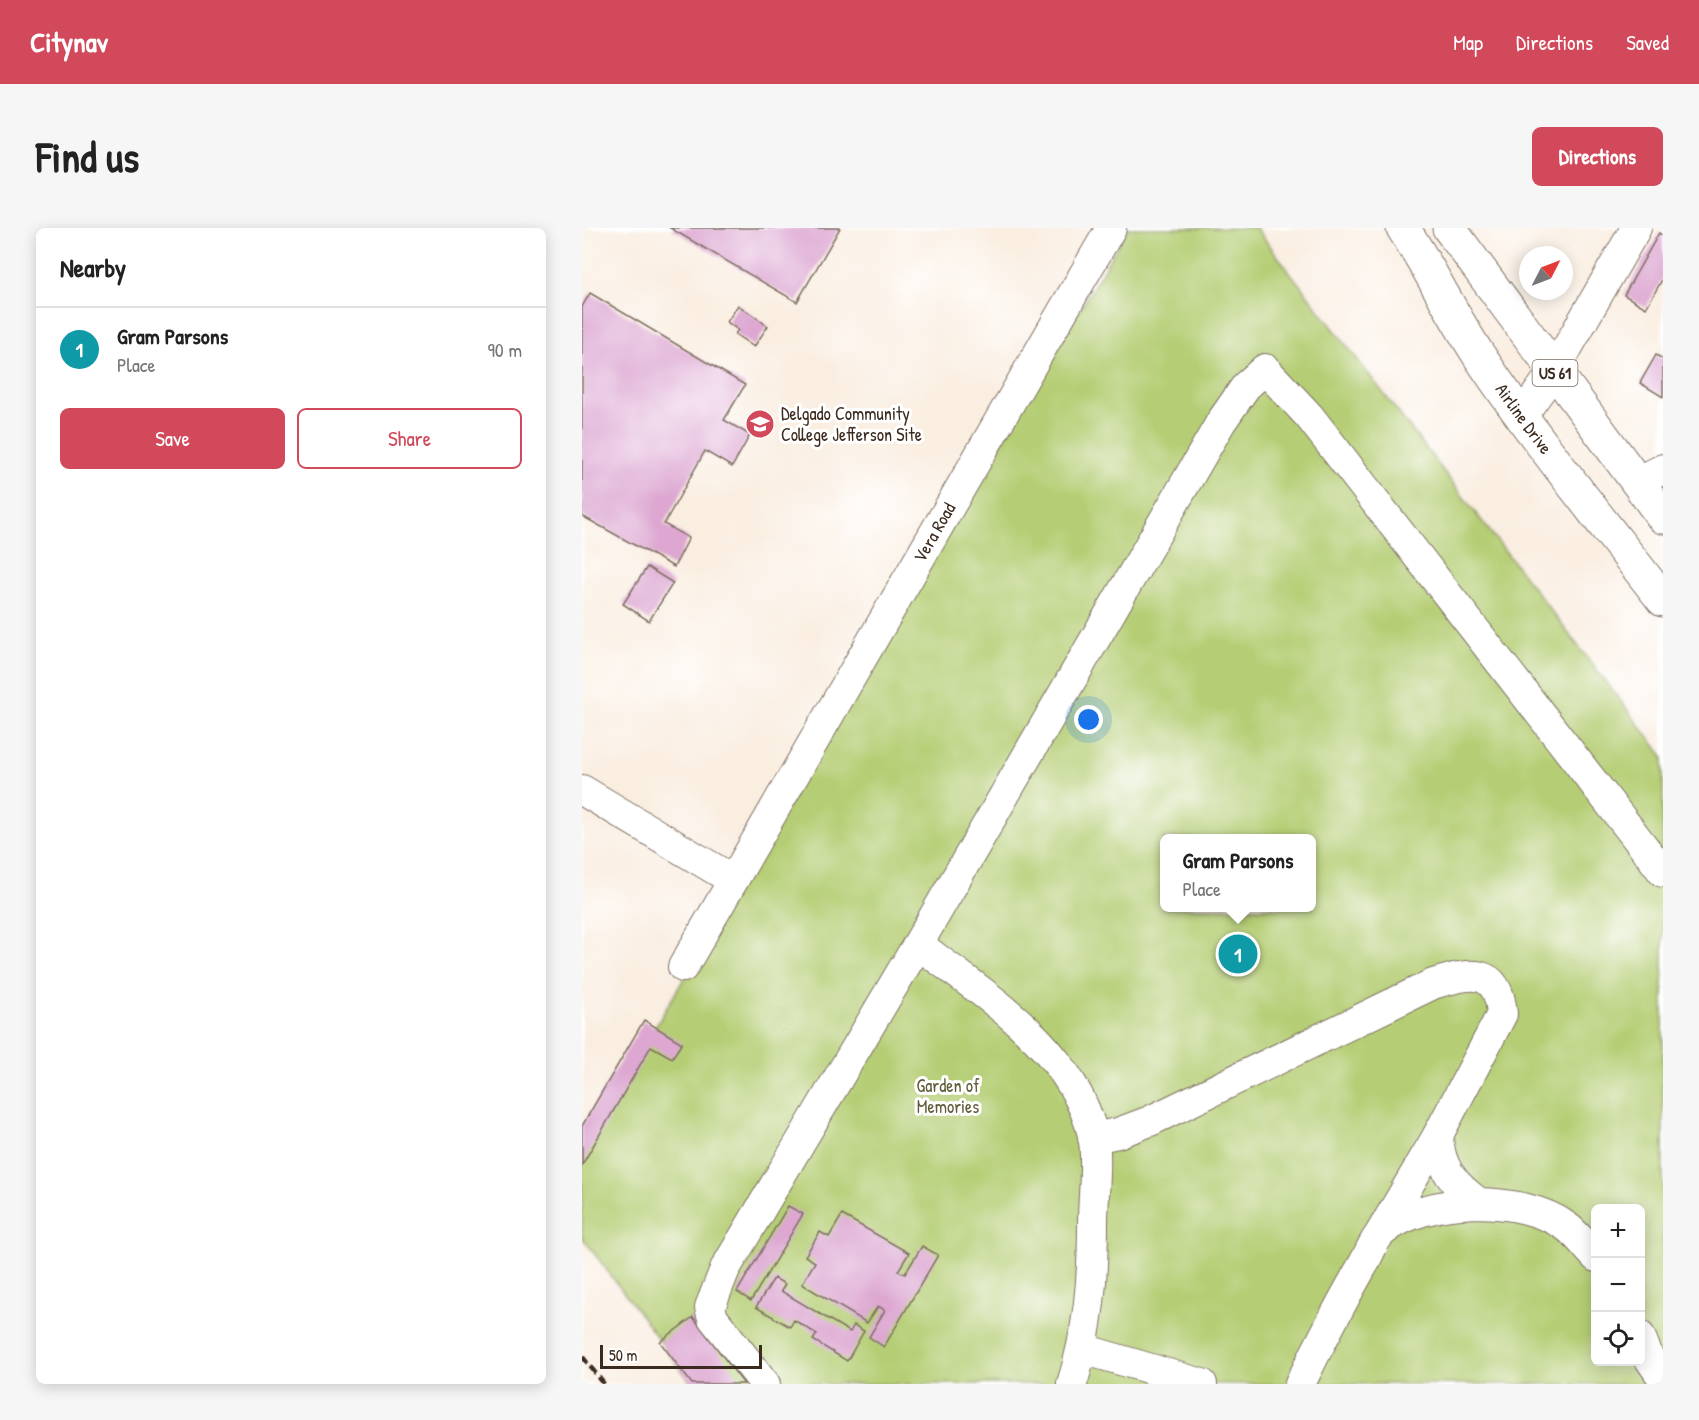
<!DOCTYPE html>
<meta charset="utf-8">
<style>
:root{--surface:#fff;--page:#f6f6f6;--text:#222;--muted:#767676;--line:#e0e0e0;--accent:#d1495b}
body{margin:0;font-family:"Patrick Hand",sans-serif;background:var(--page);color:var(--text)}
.controls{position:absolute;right:18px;bottom:18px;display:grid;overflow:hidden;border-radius:9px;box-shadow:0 3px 15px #0003}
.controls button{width:54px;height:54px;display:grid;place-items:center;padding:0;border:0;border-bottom:2px solid var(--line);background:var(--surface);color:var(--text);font:30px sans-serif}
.compass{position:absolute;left:937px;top:18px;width:54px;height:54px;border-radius:50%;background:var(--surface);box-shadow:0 3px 15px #0003;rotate:48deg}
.scale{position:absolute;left:18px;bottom:15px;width:162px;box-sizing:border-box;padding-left:6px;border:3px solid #3b2a1e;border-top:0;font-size:16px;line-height:21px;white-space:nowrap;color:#3b2a1e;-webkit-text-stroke:4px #fff;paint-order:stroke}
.you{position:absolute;left:507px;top:492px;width:21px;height:21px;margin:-15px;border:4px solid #fff;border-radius:50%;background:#1a73e8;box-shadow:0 0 0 9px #1a73e833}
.badge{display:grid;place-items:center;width:39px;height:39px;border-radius:50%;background:var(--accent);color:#fff;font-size:20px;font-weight:700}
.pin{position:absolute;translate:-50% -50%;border:3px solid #fff;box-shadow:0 2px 6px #0006}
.popup{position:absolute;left:578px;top:606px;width:156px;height:78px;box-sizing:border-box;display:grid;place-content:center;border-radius:9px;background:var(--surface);filter:drop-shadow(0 2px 4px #0005);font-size:20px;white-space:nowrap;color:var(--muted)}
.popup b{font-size:22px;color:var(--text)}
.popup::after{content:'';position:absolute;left:50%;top:100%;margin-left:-12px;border:12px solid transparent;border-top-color:var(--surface)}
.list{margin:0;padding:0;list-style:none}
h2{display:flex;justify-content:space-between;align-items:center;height:78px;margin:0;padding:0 24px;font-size:26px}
h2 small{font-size:20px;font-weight:400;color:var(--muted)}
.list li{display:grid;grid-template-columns:39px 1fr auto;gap:18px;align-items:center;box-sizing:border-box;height:84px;padding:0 24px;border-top:2px solid var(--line)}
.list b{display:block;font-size:22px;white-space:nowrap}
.list p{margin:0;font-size:20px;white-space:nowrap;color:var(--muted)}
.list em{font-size:20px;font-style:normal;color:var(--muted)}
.actions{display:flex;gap:12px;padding:18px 24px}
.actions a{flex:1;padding:14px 0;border:2px solid var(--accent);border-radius:9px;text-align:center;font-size:21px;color:var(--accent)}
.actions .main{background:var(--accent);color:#fff}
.icon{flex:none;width:33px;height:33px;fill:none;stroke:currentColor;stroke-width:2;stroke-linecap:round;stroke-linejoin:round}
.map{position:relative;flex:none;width:1081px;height:1156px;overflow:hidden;border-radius:9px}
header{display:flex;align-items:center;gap:36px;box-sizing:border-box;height:84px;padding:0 30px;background:var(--accent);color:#fff}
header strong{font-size:28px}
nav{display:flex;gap:33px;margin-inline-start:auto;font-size:21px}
.intro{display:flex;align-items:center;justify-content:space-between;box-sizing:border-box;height:144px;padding:0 36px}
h1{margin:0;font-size:42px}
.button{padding:15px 27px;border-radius:9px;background:var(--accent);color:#fff;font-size:21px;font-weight:700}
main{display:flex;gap:36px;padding:0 36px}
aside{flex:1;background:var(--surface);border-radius:9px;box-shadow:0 3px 15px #0003}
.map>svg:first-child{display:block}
.green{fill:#b5ce74;stroke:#787c49;stroke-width:1.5;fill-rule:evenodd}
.building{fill:#dda7d2}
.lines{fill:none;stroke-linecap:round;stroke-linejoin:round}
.minor-casing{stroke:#7e6f62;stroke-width:32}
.highway-casing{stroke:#7e6f62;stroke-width:35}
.minor{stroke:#fff;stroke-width:30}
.highway{stroke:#fff;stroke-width:33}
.rail{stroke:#3b2a1e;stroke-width:4.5;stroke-dasharray:9 4.5;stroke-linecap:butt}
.labels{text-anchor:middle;stroke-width:6;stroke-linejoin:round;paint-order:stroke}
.shield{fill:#fff;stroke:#766a62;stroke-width:1.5}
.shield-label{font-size:16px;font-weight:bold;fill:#3b2a1e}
.poi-label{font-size:18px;fill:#3b2a1e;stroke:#fff;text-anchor:start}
.street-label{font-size:18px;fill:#3b2a1e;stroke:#fff}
.park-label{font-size:18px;fill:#605b38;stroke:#fff}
</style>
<header>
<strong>Citynav</strong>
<nav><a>Map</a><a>Directions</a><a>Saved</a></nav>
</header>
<div class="intro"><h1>Find us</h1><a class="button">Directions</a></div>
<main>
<aside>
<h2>Nearby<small></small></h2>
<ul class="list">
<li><span class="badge" style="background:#0f9aa8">1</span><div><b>Gram Parsons</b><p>Place</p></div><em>90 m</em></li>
</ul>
<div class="actions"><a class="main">Save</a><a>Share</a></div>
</aside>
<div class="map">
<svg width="1081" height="1156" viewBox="0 0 1081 1156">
<rect width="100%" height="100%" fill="#fff"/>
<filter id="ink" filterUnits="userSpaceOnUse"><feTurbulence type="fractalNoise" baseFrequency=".0167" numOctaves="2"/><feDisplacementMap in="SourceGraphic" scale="12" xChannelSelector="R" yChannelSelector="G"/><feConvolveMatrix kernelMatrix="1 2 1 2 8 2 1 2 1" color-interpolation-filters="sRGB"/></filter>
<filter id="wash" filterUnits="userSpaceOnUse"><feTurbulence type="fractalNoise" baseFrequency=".008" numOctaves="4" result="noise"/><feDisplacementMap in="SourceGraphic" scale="24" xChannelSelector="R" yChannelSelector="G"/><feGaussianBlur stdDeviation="1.35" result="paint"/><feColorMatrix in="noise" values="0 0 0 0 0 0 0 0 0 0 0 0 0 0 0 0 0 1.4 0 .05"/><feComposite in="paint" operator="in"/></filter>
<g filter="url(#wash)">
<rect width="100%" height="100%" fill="#faeee1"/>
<path class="green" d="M546 0H674L1081 528V1156H110L0 1009V923ZM582 610H730V680H582ZM1014 980H1058V1134H1014Z"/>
<g id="blocks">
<path class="building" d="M88 0H258L215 74Z
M1077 5 1081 7V50L1064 80 1042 67Z
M8 65 163 157 142 192 168 207 150 239 123 223 82 296 107 310 92 339 0 288V79Z
M156 77 186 98 172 119 153 106 156 102 145 94Z
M1074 127 1081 131V169L1058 155Z
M65 339 91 355 67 393 41 376Z
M62 792 100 815 90 830 69 818 0 937V898Z
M206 978 221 986 169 1073 155 1064Z
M260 987 327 1025 316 1043 323 1046 340 1018 356 1027 302 1119 287 1109 303 1082 296 1078 285 1095 220 1056 233 1034 223 1028 238 1004 247 1009Z
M192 1050 203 1056 199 1063 268 1104 272 1097 282 1103 265 1133 231 1112 235 1106 212 1092 208 1099 174 1079Z
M111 1089 162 1156H110L78 1114Z"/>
</g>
</g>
<g filter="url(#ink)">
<use href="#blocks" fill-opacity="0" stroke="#7e6f62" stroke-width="1.5"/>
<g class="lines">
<g class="minor-casing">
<g id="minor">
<path d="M939 189 972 143 1054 0"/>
<path d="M1055 254 1081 241"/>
<path d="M0 562 151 652"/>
<path d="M336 716C404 769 489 818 511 907 516 929 511 970 511 994 511 1050 507 1102 490 1156"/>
<path id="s1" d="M101 739 529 0"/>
<path d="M856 907C857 939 872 957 897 975"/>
<path d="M511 910 536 905 568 893 851 756C887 745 916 737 920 786L856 907 799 1004"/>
<path d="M1058 1108 1067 1130 1081 1150"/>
<path d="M501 1121 620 1156"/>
<path d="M183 1156 131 1090 128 1079 143 1041 336 716 639 194 664 158 683 141 727 188 1081 644"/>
<path d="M718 1156C738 1115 759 1075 782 1035 787 1026 792 1011 800 1004 843 967 940 966 985 999 996 1007 1004 1019 1014 1029"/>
</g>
</g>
<g class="highway-casing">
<g id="highway">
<path id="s2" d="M821 0C849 42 870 87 898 129 954 213 1019 292 1081 372"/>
<path d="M867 0 1081 289"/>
</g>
</g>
<use href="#minor" class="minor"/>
<use href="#highway" class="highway"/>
<path class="rail" d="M0 1128 22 1156"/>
</g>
</g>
<defs>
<g id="university-disc" transform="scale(1.5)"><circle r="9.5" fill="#d1495b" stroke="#fff"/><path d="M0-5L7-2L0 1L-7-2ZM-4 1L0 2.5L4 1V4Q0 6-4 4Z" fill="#fff"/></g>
</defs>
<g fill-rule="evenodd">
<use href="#university-disc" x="178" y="196"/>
</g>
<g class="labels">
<rect class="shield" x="950.5" y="132" width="45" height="26" rx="4.5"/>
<g class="shield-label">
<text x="973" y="151">US 61</text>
</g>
<g class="poi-label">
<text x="199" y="192">Delgado Community<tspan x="199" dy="21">College Jefferson Site</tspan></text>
</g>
<g class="street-label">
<text dy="6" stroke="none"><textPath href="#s2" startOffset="226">Airline Drive</textPath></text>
<text dy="6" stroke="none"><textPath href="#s1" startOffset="502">Vera Road</textPath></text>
</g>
<g class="park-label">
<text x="366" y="864">Garden of<tspan x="366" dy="21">Memories</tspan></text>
</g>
</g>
</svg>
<div class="controls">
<button>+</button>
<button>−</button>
<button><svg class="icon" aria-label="locate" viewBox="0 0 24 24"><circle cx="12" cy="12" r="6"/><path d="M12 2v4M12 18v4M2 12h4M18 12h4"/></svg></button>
</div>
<svg class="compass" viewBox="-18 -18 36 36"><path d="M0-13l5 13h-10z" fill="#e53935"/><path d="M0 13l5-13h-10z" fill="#767676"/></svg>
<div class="scale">50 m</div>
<div class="you"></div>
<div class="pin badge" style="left:656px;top:726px;background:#0f9aa8">1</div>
<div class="popup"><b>Gram Parsons</b>Place</div>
</div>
</main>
